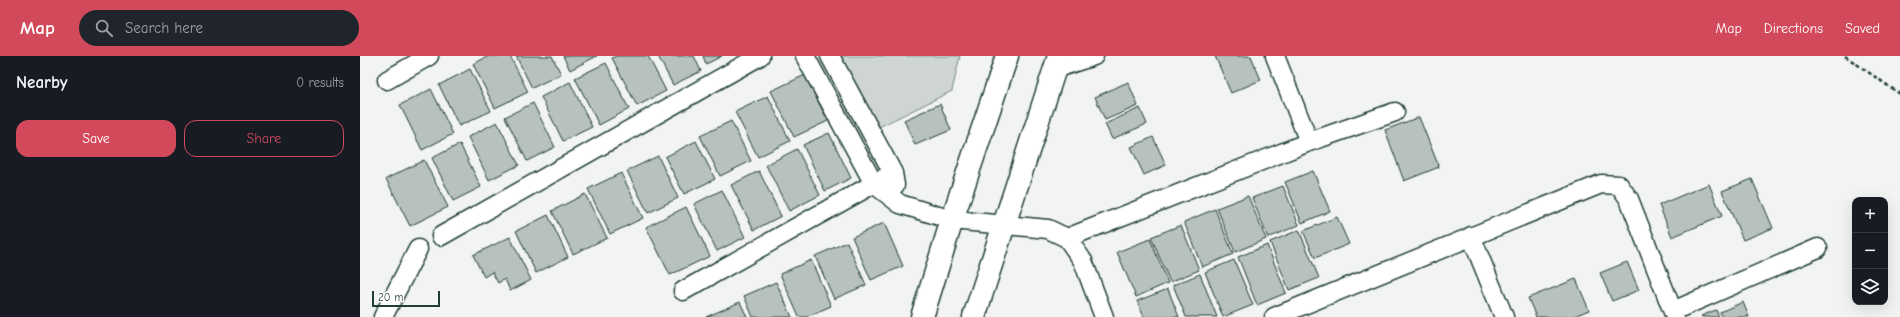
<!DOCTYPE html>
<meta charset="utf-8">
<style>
:root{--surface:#171b24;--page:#20242c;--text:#f1f3f6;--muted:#9ea1a6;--line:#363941;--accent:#d1495b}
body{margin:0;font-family:"Comic Neue",sans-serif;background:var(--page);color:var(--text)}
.controls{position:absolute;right:12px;bottom:12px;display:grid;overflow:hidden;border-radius:8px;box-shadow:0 4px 16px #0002}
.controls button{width:36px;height:36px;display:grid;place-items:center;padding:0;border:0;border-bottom:1px solid var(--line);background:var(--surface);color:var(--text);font:20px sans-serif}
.scale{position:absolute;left:12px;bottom:10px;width:68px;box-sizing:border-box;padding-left:4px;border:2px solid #1f3d34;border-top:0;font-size:11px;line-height:14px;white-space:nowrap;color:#1f3d34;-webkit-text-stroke:3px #fff;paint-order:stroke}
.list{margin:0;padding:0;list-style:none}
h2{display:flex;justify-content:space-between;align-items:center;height:52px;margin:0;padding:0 16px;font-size:17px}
h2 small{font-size:13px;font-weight:400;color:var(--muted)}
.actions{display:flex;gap:8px;padding:12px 16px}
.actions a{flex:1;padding:9px 0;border:1px solid var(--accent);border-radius:12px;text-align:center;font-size:14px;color:var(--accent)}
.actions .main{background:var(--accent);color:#fff}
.icon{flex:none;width:22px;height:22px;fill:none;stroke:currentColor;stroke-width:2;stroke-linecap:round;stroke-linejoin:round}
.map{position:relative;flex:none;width:1540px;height:261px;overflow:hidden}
header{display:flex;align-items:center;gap:24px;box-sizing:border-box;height:56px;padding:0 20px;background:var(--accent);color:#fff}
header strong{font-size:19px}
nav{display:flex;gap:22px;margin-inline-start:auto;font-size:14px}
.search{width:280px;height:36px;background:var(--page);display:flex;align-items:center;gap:10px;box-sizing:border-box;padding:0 14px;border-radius:22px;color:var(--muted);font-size:15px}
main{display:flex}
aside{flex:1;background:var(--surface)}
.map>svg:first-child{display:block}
.green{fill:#ced5d3;stroke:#768984}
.building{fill:#b7c1bd;stroke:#1f3d34}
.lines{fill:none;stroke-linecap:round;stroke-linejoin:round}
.minor-casing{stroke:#1f3d34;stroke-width:21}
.tertiary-casing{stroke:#1f3d34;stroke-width:25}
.path{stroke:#1f3d34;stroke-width:2.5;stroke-dasharray:4 3;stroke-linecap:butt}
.minor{stroke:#fff;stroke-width:18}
.tertiary{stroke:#fff;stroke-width:22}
</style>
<header>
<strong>Map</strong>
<div class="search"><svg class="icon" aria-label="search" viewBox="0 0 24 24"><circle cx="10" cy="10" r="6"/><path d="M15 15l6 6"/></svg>Search here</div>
<nav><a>Map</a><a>Directions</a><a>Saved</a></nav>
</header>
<main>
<aside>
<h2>Nearby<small>0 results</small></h2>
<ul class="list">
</ul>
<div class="actions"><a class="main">Save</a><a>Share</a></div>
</aside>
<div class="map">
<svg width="1540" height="261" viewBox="0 0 1540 261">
<rect width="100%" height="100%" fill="#f2f3f3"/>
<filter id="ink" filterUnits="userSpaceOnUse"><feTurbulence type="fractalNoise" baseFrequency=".025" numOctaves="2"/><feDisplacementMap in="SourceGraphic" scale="8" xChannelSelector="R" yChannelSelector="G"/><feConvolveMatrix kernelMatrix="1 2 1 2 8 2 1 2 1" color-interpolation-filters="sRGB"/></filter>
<g filter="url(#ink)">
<path class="green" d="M479 0H600L592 35 519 71Z"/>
<path class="building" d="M129 0H150L168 36 135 52 113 8Z
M156 0H192L201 18 172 32Z
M203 0H237L210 14Z
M256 0H288L306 35 277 50 252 2Z
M298 0H334L341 15 313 29Z
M343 0H362L346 8Z
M855 0H891L901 24 871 37Z
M246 7 269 53 239 69 215 22Z
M110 13 131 55 99 70 79 29Z
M445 19 468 65 434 81 411 35Z
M210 26 232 71 203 85 181 41Z
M768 26 778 50 745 64 735 41Z
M71 33 93 78 62 94 40 49Z
M408 40 430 85 398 101 375 56Z
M173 47 195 91 167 105 145 61Z
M580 48 591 74 555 89 544 64Z
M780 52 787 68 752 83 745 68Z
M1059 61 1079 111 1044 125 1025 74Z
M371 65 391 105 360 120 340 80Z
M137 66 159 109 129 124 108 81Z
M469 77 491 122 465 135 443 89Z
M793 81 806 109 784 119 771 91Z
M336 85 355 123 324 138 305 101Z
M100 88 121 131 93 145 72 102Z
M437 93 460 139 429 155 406 109Z
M298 100 318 142 288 157 267 115Z
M64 104 88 151 50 170 26 123Z
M399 115 421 160 394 174 371 129Z
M953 115 970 155 942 167 925 126Z
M261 117 283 162 250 178 228 133Z
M1392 123 1413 172 1383 184 1362 135Z
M1349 128 1362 160 1312 181 1299 149Z
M923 130 939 169 908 182 892 142Z
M362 134 385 181 357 195 334 148Z
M225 138 247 182 213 198 192 155Z
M888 140 906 183 875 196 857 152Z
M326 151 350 200 310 219 286 171Z
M855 153 873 198 842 211 824 166Z
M188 159 208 201 176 217 156 175Z
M977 161 989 188 955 202 943 175Z
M524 167 543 210 511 224 492 181Z
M821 169 839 214 810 226 791 181Z
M939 174 959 222 929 234 910 186Z
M150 181 171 224 150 235 145 223 138 227 132 216 124 221 113 199Z
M790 183 808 227 776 241 757 196Z
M487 186 506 229 474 243 455 200Z
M907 189 926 237 897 249 878 201Z
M451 204 471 250 446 261H439L420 218Z
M874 204 893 249 863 261 845 216Z
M1267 206 1279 234 1252 245 1240 217Z
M840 218 857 261H826L813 229Z
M1216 223 1229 254 1212 261H1176L1168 242Z
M416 226 432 261H393L384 240Z
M808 233 819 261H784L777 245Z
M380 246 387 261H346Z
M1383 246 1389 261H1362L1360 256Z
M1356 254 1359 261H1342L1341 260Z"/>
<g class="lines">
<g class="minor-casing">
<path id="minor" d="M445 0 514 128 540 148 592 164 688 173 707 182 723 205 744 261
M470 0 533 117 535 129
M915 0 949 86
M694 13 734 0
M27 24 69 0
M81 180 400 0
M1111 180 1144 261
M707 182 949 86 1035 56
M323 235 533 117
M1313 255 1458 192
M23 261 58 193
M914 261 1241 128 1259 129 1269 143 1315 261"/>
</g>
<g class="tertiary-casing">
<path id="tertiary" d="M562 261 592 164 647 0
M614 261 699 0"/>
</g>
<path class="path" d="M1485 0 1540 38"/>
<use href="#minor" class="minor"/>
<use href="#tertiary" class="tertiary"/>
</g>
</g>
</svg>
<div class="controls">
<button>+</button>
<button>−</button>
<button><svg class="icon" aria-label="layers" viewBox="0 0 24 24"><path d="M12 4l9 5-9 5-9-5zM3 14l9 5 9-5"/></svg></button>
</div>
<div class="scale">20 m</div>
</div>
</main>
